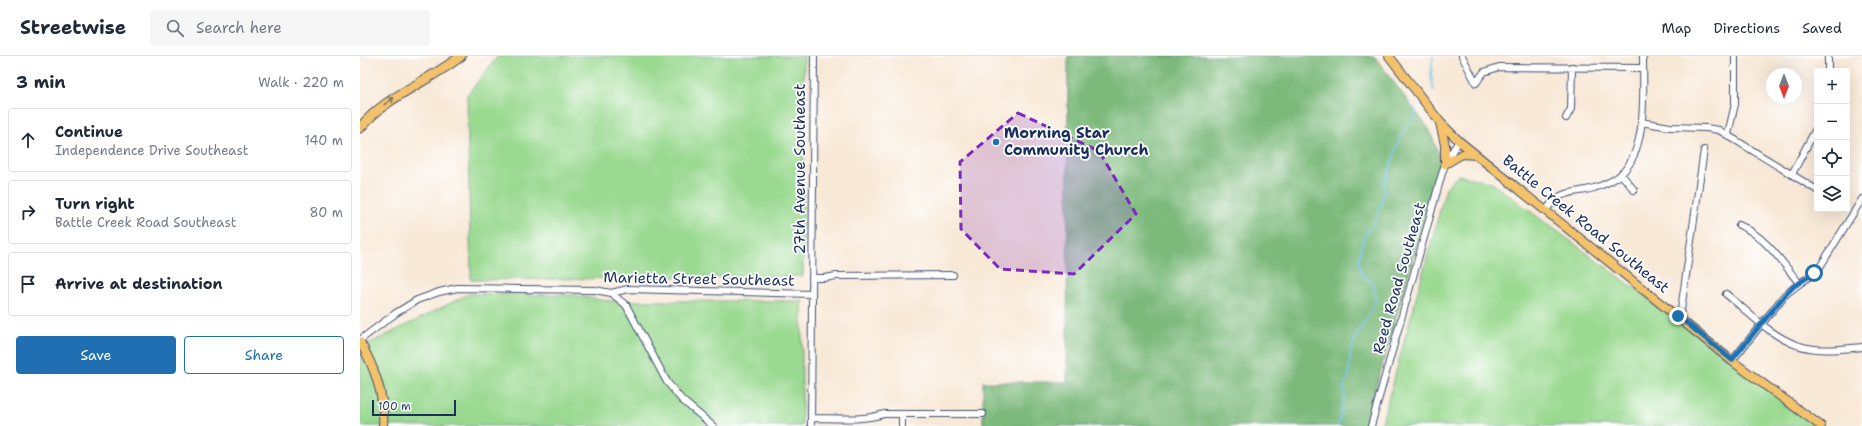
<!DOCTYPE html>
<meta charset="utf-8">
<style>
:root{--surface:#fff;--page:#f6f6f7;--text:#1f2937;--muted:#747a83;--line:#e0e1e3;--accent:#1f6fb2}
body{margin:0;font-family:"Shantell Sans",sans-serif;background:var(--page);color:var(--text)}
.controls{position:absolute;right:12px;top:12px;display:grid;overflow:hidden;border-radius:4px;box-shadow:0 4px 16px #0002}
.controls button{width:36px;height:36px;display:grid;place-items:center;padding:0;border:0;border-bottom:1px solid var(--line);background:var(--surface);color:var(--text);font:20px sans-serif}
.compass{position:absolute;left:1406px;top:12px;width:36px;height:36px;border-radius:50%;background:var(--surface);box-shadow:0 4px 16px #0002;rotate:180deg}
.scale{position:absolute;left:12px;bottom:10px;width:84px;box-sizing:border-box;padding-left:4px;border:2px solid #1b2f5e;border-top:0;font-size:11px;line-height:14px;white-space:nowrap;color:#1b2f5e;-webkit-text-stroke:3px #fff;paint-order:stroke}
.stop{position:absolute;width:12px;height:12px;margin:-9px;border:3px solid #1f6fb2;border-radius:50%;background:#fff}
.stop.end{background:#1f6fb2;border-color:#fff;box-shadow:0 1px 4px #0008}
.list{margin:0;padding:0;list-style:none}
h2{display:flex;justify-content:space-between;align-items:center;height:52px;margin:0;padding:0 16px;font-size:17px}
h2 small{font-size:13px;font-weight:400;color:var(--muted)}
.list li{display:grid;grid-template-columns:26px 1fr auto;gap:12px;align-items:center;box-sizing:border-box;height:64px;margin:0 8px 8px;padding:0 8px;border:1px solid var(--line);border-radius:4px}
.list b{display:block;font-size:15px;white-space:nowrap}
.list p{margin:0;font-size:13px;white-space:nowrap;color:var(--muted)}
.list em{font-size:13px;font-style:normal;color:var(--muted)}
.actions{display:flex;gap:8px;padding:12px 16px}
.actions a{flex:1;padding:9px 0;border:1px solid var(--accent);border-radius:4px;text-align:center;font-size:14px;color:var(--accent)}
.actions .main{background:var(--accent);color:#fff}
.icon{flex:none;width:22px;height:22px;fill:none;stroke:currentColor;stroke-width:2;stroke-linecap:round;stroke-linejoin:round}
.map{position:relative;flex:none;width:1502px;height:370px;overflow:hidden}
header{display:flex;align-items:center;gap:24px;box-sizing:border-box;height:56px;padding:0 20px;background:var(--surface);border-bottom:1px solid var(--line)}
header strong{font-size:19px}
nav{display:flex;gap:22px;margin-inline-start:auto;font-size:14px}
.search{width:280px;height:36px;background:var(--page);display:flex;align-items:center;gap:10px;box-sizing:border-box;padding:0 14px;border-radius:4px;color:var(--muted);font-size:15px}
main{display:flex}
aside{flex:1;background:var(--surface)}
.map>svg:first-child{display:block}
.green{fill:#9ad990;stroke:#5a8477}
.forest{fill:#7bb97a;stroke:#4b746c}
.lines{fill:none;stroke-linecap:round;stroke-linejoin:round}
.stream{stroke:#74c2ef;stroke-width:1.5}
.minor-casing{stroke:#3c4b70;stroke-width:8}
.major-casing{stroke:#3c4b70;stroke-width:10}
.highway-casing{stroke:#3c4b70;stroke-width:11}
.minor{stroke:#fff;stroke-width:6}
.major{stroke:#f4c26a;stroke-width:8}
.highway{stroke:#f4c26a;stroke-width:9}
.oneway{stroke:#7d7163}
.route{stroke:#1f6fb2;stroke-width:5}
.marked{fill:#7b2cbf;fill-opacity:0.2;stroke:#7b2cbf;stroke-width:3;stroke-dasharray:8 5;stroke-linejoin:round}
.poi-dot{fill:#1f6fb2;stroke:#fff;stroke-width:1.5}
.labels{text-anchor:middle;stroke-width:3.5;stroke-linejoin:round;paint-order:stroke}
.poi-label{font-size:15px;font-weight:bold;fill:#1b2f5e;stroke:#fff;text-anchor:start}
.street-label{font-size:15px;fill:#1b2f5e;stroke:#fff}
</style>
<header>
<strong>Streetwise</strong>
<div class="search"><svg class="icon" aria-label="search" viewBox="0 0 24 24"><circle cx="10" cy="10" r="6"/><path d="M15 15l6 6"/></svg>Search here</div>
<nav><a>Map</a><a>Directions</a><a>Saved</a></nav>
</header>
<main>
<aside>
<h2>3 min<small>Walk · 220 m</small></h2>
<ul class="list">
<li><svg class="icon" aria-label="ahead" viewBox="0 0 24 24"><path d="M12 20V5M6 11l6-6 6 6"/></svg><div><b>Continue</b><p>Independence Drive Southeast</p></div><em>140 m</em></li>
<li><svg class="icon" aria-label="right" viewBox="0 0 24 24"><path d="M7 20v-9h11M14 6l5 5-5 5"/></svg><div><b>Turn right</b><p>Battle Creek Road Southeast</p></div><em>80 m</em></li>
<li><svg class="icon" aria-label="arrive" viewBox="0 0 24 24"><path d="M6 21V4h12l-3 4 3 4H6"/></svg><div><b>Arrive at destination</b></div></li>
</ul>
<div class="actions"><a class="main">Save</a><a>Share</a></div>
</aside>
<div class="map">
<svg width="1502" height="370" viewBox="0 0 1502 370">
<rect width="100%" height="100%" fill="#fff"/>
<filter id="ink" filterUnits="userSpaceOnUse"><feTurbulence type="fractalNoise" baseFrequency=".025" numOctaves="2"/><feDisplacementMap in="SourceGraphic" scale="8" xChannelSelector="R" yChannelSelector="G"/><feConvolveMatrix kernelMatrix="1 2 1 2 8 2 1 2 1" color-interpolation-filters="sRGB"/></filter>
<filter id="wash" filterUnits="userSpaceOnUse"><feTurbulence type="fractalNoise" baseFrequency=".012" numOctaves="4" result="noise"/><feDisplacementMap in="SourceGraphic" scale="16" xChannelSelector="R" yChannelSelector="G"/><feGaussianBlur stdDeviation="0.9" result="paint"/><feColorMatrix in="noise" values="0 0 0 0 0 0 0 0 0 0 0 0 0 0 0 0 0 1.4 0 .05"/><feComposite in="paint" operator="in"/></filter>
<g filter="url(#wash)">
<rect width="100%" height="100%" fill="#f8e8d6"/>
<path class="green" d="M138 0H444L443 220 111 224 107 39Z
M1098 119 1132 127 1461 370H1021L1086 132Z
M109 238 213 239 247 245H442V370H0V292Z"/>
<path class="forest" d="M708 0H1014L1069 73 1081 104 1005 370H623V326H707Z"/>
<g class="lines">
<path class="stream" d="M1073 0 1071 19 1074 34
M978 370 985 336 983 331 989 320 990 297 996 280 1011 255 1016 242 1012 225C992 220 1000 192 1005 179 1007 175 1011 173 1013 169 1015 165 1025 137 1025 134 1025 132 1024 130 1023 128 1033 113 1033 95 1041 80 1046 70 1060 64 1055 52"/>
</g>
</g>
<g filter="url(#ink)">
<g class="lines">
<g class="minor-casing">
<path id="minor" d="M1102 0 1116 27
M1468 15V0
M1116 27 1124 16 1139 11 1283 12
M1206 62 1211 53 1212 11
M1281 66 1310 71 1346 72 1359 74 1457 134
M1368 78 1375 48V0
M1261 118 1274 134
M1432 118 1457 71
M1186 154C1203 132 1210 139 1234 132 1243 129 1254 125 1261 118 1288 94 1283 33 1283 0
M1379 169C1404 179 1422 206 1439 227
M452 222H464L477 220 593 219
M251 237 268 233 452 238
M1366 238C1389 256 1412 282 1440 290 1459 296 1482 293 1502 291
M1317 260 1321 254 1344 94
M0 284 36 257 57 244 79 236 97 232 235 234 251 237 266 249 307 326 322 344 353 370
M1372 305 1424 240C1436 229 1450 222 1460 211L1502 143
M542 358V370
M451 362C475 362 501 365 524 358H623
M451 370 454 0
M1011 370 1083 114 1089 100 1099 85"/>
</g>
<g class="major-casing">
<path id="major" d="M1029 0 1080 66 1099 85 1372 305 1461 370
M1080 67 1085 89V108
M1085 108 1102 98 1116 99
M0 286C15 312 25 340 23 370"/>
</g>
<g class="highway-casing">
<path id="highway" d="M0 72C27 39 68 26 101 0"/>
</g>
<use href="#minor" class="minor"/>
<use href="#major" class="major"/>
<use href="#highway" class="highway"/>
</g>
<defs><path id="oneway-shaft" d="M-6 0H5M1.5-3L5.5 0L1.5 3" fill="none" stroke-width="1.6" stroke-linecap="round" stroke-linejoin="round"/></defs>
<use class="oneway" href="#oneway-shaft" transform="translate(29 45) rotate(-36)"/>
</g>
<g class="lines" filter="url(#ink)">
<path class="route" d="M1318 260 1372 304 1424 240 1433 231 1454 217"/>
</g>
<path class="marked" d="M658 57 739 95 776 158 714 218 640 213 601 173 600 106Z"/>
<circle class="poi-dot" cx="636" cy="86" r="4"/>
<g class="labels">
<g class="poi-label">
<text x="644" y="82">Morning Star<tspan x="644" dy="17">Community Church</tspan></text>
</g>
<g class="street-label">
<text transform="translate(440 113) rotate(-90)" y="5">27th Avenue Southeast</text>
<text transform="translate(1226 168) rotate(39)" y="5">Battle Creek Road Southeast</text>
<text transform="translate(1039 222) rotate(-74)" y="5">Reed Road Southeast</text>
<text transform="translate(339 223) rotate(1)" y="5">Marietta Street Southeast</text>
</g>
</g>
</svg>
<div class="controls">
<button>+</button>
<button>−</button>
<button><svg class="icon" aria-label="locate" viewBox="0 0 24 24"><circle cx="12" cy="12" r="6"/><path d="M12 2v4M12 18v4M2 12h4M18 12h4"/></svg></button>
<button><svg class="icon" aria-label="layers" viewBox="0 0 24 24"><path d="M12 4l9 5-9 5-9-5zM3 14l9 5 9-5"/></svg></button>
</div>
<svg class="compass" viewBox="-18 -18 36 36"><path d="M0-13l5 13h-10z" fill="#e53935"/><path d="M0 13l5-13h-10z" fill="#747a83"/></svg>
<div class="scale">100 m</div>
<div class="stop" style="left:1454px;top:217px"></div>
<div class="stop end" style="left:1318px;top:260px"></div>
</div>
</main>
